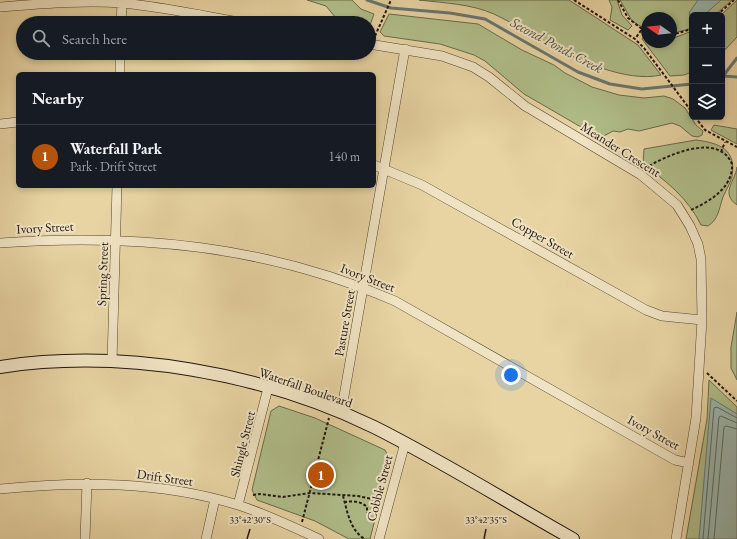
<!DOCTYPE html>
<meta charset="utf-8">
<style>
:root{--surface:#171b24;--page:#20242c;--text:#f1f3f6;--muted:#9ea1a6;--line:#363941;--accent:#b45309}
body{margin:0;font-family:"EB Garamond",serif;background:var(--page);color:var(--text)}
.controls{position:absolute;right:12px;top:12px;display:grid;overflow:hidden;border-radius:6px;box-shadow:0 2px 6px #0003}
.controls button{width:36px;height:36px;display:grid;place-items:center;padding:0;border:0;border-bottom:1px solid var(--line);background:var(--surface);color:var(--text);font:20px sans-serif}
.compass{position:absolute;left:641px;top:12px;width:36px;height:36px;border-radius:50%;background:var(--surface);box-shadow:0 2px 6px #0003;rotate:284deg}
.you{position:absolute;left:511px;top:375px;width:14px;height:14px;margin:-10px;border:3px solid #fff;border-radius:50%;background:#1a73e8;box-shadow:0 0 0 6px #1a73e833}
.badge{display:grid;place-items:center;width:26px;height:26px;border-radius:50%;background:var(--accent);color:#fff;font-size:13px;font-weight:700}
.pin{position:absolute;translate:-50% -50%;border:2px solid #fff;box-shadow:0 1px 4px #0006}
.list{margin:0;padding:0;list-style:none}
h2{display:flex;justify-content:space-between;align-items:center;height:52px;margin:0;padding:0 16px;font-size:17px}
h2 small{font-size:13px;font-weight:400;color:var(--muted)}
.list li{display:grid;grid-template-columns:26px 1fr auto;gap:12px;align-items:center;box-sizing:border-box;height:64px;padding:0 16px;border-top:1px solid var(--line)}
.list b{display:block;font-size:15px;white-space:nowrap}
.list p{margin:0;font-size:13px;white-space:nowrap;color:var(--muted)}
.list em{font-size:13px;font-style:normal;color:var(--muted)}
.icon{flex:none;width:22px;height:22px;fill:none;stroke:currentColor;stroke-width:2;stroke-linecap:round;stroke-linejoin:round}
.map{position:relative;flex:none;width:737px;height:539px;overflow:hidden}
.search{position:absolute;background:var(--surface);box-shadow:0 2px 6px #0003;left:16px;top:16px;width:360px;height:44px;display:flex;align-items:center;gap:10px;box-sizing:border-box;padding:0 14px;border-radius:22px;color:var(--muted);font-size:15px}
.panel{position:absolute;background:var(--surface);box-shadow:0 2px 6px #0003;left:16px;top:72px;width:360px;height:116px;border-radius:6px}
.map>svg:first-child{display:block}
.green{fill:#b0be8a;stroke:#68694c}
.water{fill:#99b7af;stroke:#68766f}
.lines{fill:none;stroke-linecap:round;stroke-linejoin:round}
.shore{stroke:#5c665f;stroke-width:1}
.stream{stroke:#68766f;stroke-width:3}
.street-casing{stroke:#514434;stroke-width:10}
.secondary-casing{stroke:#1f140f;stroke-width:14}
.path{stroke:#1f140f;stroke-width:2;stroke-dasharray:3 2;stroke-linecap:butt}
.street{stroke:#f0e3c3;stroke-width:9}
.secondary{stroke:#f0e3c3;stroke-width:12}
.ticks{fill:none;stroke:#1f140f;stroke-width:1.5}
.labels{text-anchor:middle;stroke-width:4;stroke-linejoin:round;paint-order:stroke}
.street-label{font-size:13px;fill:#1f140f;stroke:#f0e3c3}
.water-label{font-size:14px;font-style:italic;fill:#4a4d47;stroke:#f0e3c3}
.ticks-label{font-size:10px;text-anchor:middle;fill:#1f140f;stroke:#f0e3c3;stroke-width:4;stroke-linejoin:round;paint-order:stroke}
</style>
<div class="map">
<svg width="737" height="539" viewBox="0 0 737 539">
<rect width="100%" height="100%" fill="#e8d4a3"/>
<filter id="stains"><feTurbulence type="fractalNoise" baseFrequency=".005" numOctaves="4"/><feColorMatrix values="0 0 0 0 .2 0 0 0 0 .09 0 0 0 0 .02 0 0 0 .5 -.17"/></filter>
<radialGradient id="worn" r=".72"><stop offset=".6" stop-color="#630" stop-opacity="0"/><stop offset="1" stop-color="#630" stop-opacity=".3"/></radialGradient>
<path class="green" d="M307 0H352L361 9 374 14 369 28V23H340L326 6Z
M419 0H569L638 45 661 75C626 83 576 59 545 43 528 34 512 22 494 14 471 4 445 3 419 0Z
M609 0H617L622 15 632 26 628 30 610 20 612 7Z
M620 0H732L715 15H692V28L671 34V18H647V30L632 21Z
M737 0V37L722 53 721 15Z
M389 14 478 24 522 50 554 65 565 73 592 87 619 95 644 98 664 96 673 99 685 108 696 125 703 131 702 135 698 137 692 136 680 126 672 123 639 131 628 129 620 132 613 131 600 138 524 94 485 61 474 55 440 44 384 36 380 32Z
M692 31V72L684 75 670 76 642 39 643 37 646 36 647 42H671V39Z
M714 125 737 129V144L711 130Z
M696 140C719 143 737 149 732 177 730 184 726 190 723 197 719 208 719 219 708 226L701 225C688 198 666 181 643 164L644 149Z
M737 167V205C720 193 735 182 737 167Z
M737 312V380L731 368V347Z
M709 380 737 407V539H686L707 419Z
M279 406 315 418 385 450 390 460 370 539H349L315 521 257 500 252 490 271 411Z"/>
<path class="water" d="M698 0H721L704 15H692V21L689 13Z
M711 398 737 414V539H699Z"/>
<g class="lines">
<path class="shore" d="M703 539 714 408 717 407 737 418
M708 539 719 417 721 416 737 423
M714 539 724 427 726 426 737 429"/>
<path class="stream" d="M367 0 391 8 450 13 485 19 578 72 610 84 642 89 692 84
M723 76 737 58
M723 76 737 77"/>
<g class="street-casing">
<path id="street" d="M0 7C39 4 83 0 122 3 164 7 204 16 245 23
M121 23 122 3
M369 44 442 56 473 67 489 77 525 106 641 175 677 205 690 226 698 244 701 259 702 320 696 418 676 539
M120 74V53
M0 124 18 122
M374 165 422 185 646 310 662 316 702 320
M0 243C137 233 268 246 395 301L666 455 675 460 689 463
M112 362 117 186
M341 413 405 49
M0 489C80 481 160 481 238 505 266 514 293 527 319 539
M238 505 268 388
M85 539 87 483
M206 539 215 499
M379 539 405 443"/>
</g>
<g class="secondary-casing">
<path id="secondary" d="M0 367C123 348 263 373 374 427 442 461 507 502 573 539"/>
</g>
<path class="path" d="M574 0 635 39 644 48 692 112
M618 0 628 18 642 29 635 39
M717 15 734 0
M642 29 647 31
M671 35 692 29
M375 36 391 0
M695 117 705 130 737 147
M721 152 725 142
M645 168C666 156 718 131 732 164 733 188 710 201 691 210
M707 373 737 401
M253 495 260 494 283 497 310 493 358 496 381 501
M343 496C347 510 350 531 365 539
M344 502C353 501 361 501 367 507V513
M302 522 329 418"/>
<use href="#street" class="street"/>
<use href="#secondary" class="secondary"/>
</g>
<path class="ticks" d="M247 539 250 529M484 539 486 529"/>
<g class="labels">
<g class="street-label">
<text transform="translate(621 149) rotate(32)" y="5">Meander Crescent</text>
<text transform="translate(45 227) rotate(-3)" y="5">Ivory Street</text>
<text transform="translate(543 237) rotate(30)" y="5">Copper Street</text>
<text transform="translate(102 274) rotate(-88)" y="5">Spring Street</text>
<text transform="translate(368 277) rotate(21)" y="5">Ivory Street</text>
<text transform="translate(344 323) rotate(-80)" y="5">Pasture Street</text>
<text transform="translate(306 387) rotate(19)" y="5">Waterfall Boulevard</text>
<text transform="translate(654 432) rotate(29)" y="5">Ivory Street</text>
<text transform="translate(242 444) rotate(-76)" y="5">Shingle Street</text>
<text transform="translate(165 477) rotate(8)" y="5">Drift Street</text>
<text transform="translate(379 488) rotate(-75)" y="5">Cobble Street</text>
</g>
<g class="water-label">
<text transform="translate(557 45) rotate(28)" y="5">Second Ponds Creek</text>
</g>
</g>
<g class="ticks-label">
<text x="250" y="523">33°42'30"S</text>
<text x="486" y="523">33°42'35"S</text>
</g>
<rect width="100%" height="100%" filter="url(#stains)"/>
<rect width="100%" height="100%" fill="url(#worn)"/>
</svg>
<div class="controls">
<button>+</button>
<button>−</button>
<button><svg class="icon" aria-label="layers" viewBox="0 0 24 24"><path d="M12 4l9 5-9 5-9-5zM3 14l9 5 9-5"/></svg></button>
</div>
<svg class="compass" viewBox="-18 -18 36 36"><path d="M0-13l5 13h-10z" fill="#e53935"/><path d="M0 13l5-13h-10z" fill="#9ea1a6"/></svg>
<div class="you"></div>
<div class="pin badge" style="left:321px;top:475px">1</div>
<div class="search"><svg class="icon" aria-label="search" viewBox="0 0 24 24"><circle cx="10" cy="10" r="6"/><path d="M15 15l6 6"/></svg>Search here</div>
<section class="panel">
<h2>Nearby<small></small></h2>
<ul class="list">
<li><span class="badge">1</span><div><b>Waterfall Park</b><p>Park · Drift Street</p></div><em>140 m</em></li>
</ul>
</section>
</div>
